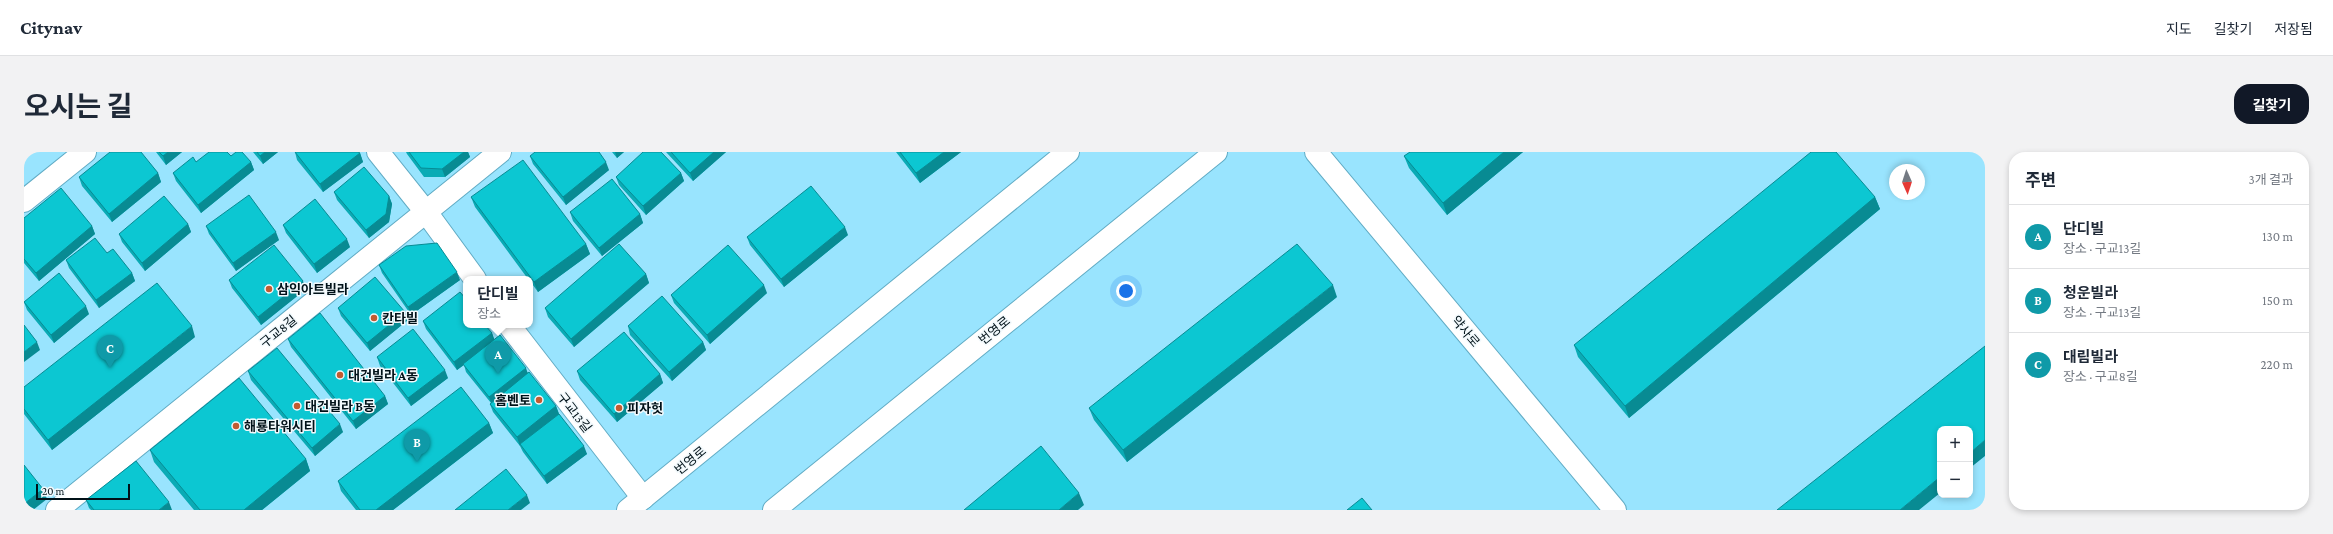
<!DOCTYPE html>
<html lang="ko">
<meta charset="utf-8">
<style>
:root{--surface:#fff;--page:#f2f2f3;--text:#1f2937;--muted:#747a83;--line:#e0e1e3;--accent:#111827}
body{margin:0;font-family:"Crimson Pro","Noto Sans KR",serif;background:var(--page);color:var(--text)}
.controls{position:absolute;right:12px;bottom:12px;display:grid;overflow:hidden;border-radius:8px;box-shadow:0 2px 6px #0003}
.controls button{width:36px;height:36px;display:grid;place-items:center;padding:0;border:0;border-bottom:1px solid var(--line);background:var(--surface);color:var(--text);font:20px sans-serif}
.compass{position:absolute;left:1865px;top:12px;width:36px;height:36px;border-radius:50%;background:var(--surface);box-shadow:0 2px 6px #0003;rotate:177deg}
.scale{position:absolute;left:12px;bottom:10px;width:94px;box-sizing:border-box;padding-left:4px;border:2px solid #001118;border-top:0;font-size:11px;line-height:14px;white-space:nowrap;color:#001118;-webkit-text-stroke:3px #f2f9fc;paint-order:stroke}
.you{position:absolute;left:1102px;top:139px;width:14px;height:14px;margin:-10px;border:3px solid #fff;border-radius:50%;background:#1a73e8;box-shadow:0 0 0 6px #1a73e833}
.badge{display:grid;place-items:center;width:26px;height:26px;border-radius:50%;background:var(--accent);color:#fff;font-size:13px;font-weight:700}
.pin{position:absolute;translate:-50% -33px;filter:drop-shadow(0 1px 2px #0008)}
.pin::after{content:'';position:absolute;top:21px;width:14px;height:12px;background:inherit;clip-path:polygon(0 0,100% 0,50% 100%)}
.popup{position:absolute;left:439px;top:124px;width:70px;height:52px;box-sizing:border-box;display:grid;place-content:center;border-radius:8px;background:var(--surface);filter:drop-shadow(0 1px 3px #0005);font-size:13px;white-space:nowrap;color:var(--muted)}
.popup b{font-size:15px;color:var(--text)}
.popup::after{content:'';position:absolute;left:50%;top:100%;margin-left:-8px;border:8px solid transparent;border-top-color:var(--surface)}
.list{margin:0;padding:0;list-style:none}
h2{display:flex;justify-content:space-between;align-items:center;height:52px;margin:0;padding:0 16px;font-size:17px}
h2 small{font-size:13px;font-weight:400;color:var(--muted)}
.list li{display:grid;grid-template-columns:26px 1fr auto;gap:12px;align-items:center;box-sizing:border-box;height:64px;padding:0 16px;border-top:1px solid var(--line)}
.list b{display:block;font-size:15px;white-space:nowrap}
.list p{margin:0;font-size:13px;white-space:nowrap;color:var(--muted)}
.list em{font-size:13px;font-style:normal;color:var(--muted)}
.map{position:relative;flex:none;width:1961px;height:358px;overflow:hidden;border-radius:16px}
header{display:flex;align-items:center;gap:24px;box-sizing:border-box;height:56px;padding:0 20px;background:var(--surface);border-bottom:1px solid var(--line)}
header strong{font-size:19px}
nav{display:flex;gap:22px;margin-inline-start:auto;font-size:14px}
.intro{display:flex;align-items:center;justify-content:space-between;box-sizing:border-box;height:96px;padding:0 24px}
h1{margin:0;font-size:28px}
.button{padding:10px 18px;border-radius:16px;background:var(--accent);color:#fff;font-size:14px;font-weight:700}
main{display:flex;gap:24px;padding:0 24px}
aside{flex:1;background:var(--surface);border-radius:16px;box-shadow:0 2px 6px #0003}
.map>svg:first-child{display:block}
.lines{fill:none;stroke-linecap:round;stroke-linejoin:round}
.minor-casing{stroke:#62acc5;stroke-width:24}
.tertiary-casing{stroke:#62acc5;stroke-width:24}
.secondary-casing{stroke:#62acc5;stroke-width:24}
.minor{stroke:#fff;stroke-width:22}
.tertiary{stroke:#fff;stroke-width:22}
.secondary{stroke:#fff;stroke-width:22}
.wall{fill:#0aabb5}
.shaded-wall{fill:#088b93}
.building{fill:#0cc7d2;stroke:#088b93}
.poi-dot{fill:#c25b30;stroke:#f2f9fc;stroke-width:1.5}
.labels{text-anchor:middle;stroke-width:3;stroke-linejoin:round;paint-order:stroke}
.poi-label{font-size:13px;font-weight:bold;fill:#001118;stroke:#f2f9fc;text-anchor:start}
.street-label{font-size:13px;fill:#001118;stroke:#f2f9fc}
</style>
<header>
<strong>Citynav</strong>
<nav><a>지도</a><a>길찾기</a><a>저장됨</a></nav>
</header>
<div class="intro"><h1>오시는 길</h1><a class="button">길찾기</a></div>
<main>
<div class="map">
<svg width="1961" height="358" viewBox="0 0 1961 358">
<rect width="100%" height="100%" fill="#99e4fe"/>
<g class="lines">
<g class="minor-casing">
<path id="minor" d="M354 0 402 60 451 127
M0 49 61 0
M485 173 619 346
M33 358 476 0"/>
</g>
<g class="tertiary-casing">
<path id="tertiary" d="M1292 0 1591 358"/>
</g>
<g class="secondary-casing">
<path id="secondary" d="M604 358 1044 0
M750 358 1192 0"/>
</g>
<use href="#minor" class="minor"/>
<use href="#tertiary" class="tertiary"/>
<use href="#secondary" class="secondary"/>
</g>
<path class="wall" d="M132 0H158L142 13Z
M229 0H254L239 12Z
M271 0 336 1 339 10 299 40 273 8Z
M382 0H444L446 5 421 25H400L383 2Z
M588 0H600L593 6Z
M642 0H702L669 29Z
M872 0H937L896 31Z
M1386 0H1499L1423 63 1385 16 1380 4Z
M207 4 227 10 230 18 177 61 152 29 149 21 172 10Z
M506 4 585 18 542 53 509 12Z
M134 21 137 30 88 70 58 34 55 25Z
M657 21 660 29 622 63 595 33 592 25Z
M310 40 365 44 368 52 365 70 345 86 313 48Z
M447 45 562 92 566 102 514 140 506 129V127H504L451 55Z
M1851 45 1856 57 1605 266 1554 205 1550 193Z
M546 60 616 62 619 71 578 104 549 69Z
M0 66 68 74 71 82 15 129 0 111Z
M164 72 167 80 121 119 98 90 95 82Z
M259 73 326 95 293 121 262 81Z
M182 74 255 88 212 119 185 82Z
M824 83 760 135 726 93 723 85Z
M83 101 108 121 111 129 75 156 45 116 42 108Z
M355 113 436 128 387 163 358 121Z
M622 122 625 131 550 195 524 165 521 156Z
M205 128 282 137 237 173 208 136Z
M743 141 686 192 650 151 647 143Z
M1313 145 1103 310 1070 268 1065 256Z
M0 150 65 162 30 191 3 158Z
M314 156 381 160 384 168 346 199 317 164Z
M399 169 468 181 470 188 504 221 532 254 535 262 563 302 523 332 499 300 496 294 469 260 466 252 467 251 442 220 440 213 433 218 402 177Z
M604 174 679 190 682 198 648 229 606 183Z
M171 185 28 298 0 262V235Z
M264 187 361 244 364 252 332 277 267 195Z
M353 205 424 226 387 254 356 214Z
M224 219 319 280 291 304 227 228Z
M553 219 636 222 639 231 593 270 556 228Z
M465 271 469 281 369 358H332L317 339 314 329Z
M126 298 282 307 286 319 238 358H170L130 310Z
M62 348 148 358H67L65 356Z"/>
<path class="shaded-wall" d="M144 0H158L142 13 139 4Z
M241 0H254L239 12 236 4Z
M440 0H444L446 5 421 25 418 17Z
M591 0H600L593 6Z
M690 0H702L669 29 666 21Z
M920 0H937L896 31 892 21Z
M1480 0H1499L1423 63 1419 51Z
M336 1 339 10 299 40 296 32Z
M227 10 230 18 177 61 174 53Z
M582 10 585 18 542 53 539 45Z
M134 21 137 30 88 70 85 62Z
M657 21 660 29 622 63 619 54Z
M365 44 368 52 365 70 345 86 342 78Z
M1851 45 1856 57 1605 266 1601 254Z
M616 62 619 71 578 104 575 96Z
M164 72 167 80 121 119 118 111Z
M68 74 71 82 15 129 12 121Z
M821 75 824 83 760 135 757 127Z
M252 80 255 88 212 119 209 111Z
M323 87 326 95 293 121 290 112Z
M562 92 566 102 514 140 510 130Z
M433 120 436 128 387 163 384 155Z
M108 121 111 129 75 156 72 148Z
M622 122 625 131 550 195 547 187Z
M279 129 282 137 237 173 234 165Z
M740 133 743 141 686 192 683 183Z
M1309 133 1313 145 1103 310 1099 298Z
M62 154 65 162 30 191 27 183Z
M381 160 384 168 346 199 343 191Z
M168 174 171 185 28 298 24 288Z
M468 181 471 189 433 218 430 210Z
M13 190 16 198 0 210V200Z
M679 190 682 198 648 229 645 220Z
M502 216 505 225 468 253 465 245Z
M421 218 424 226 387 254 384 246Z
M636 222 639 231 593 270 590 262Z
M361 244 364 252 332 277 329 269Z
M532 254 535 262 496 292V294L493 285Z
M465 271 469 281 369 358H352Z
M316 272 319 280 291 304 288 296Z
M1961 288V304L1946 316V301Z
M560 294 563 302 523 332 520 324Z
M282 307 286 319 238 358H220Z
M1916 325V341L1895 358H1876Z
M19 337 23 347 9 358H0V352Z
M1055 341 1060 353 1054 358H1035Z
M503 343 506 351 497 358H484Z
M145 350 148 358H135Z"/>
<path class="building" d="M86 0H117L134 21 85 62 55 25Z
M135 0H144L139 4Z
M185 0H203L207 4 212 0H218L227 10 174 53 149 21 169 5 172 10Z
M233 0H241L236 4Z
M271 0H334L336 1 296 32Z
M385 0H440L418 17 397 16Z
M511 0H575L582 10 539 45 506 4Z
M619 0H637L657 21 619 54 592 25Z
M647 0H690L666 21Z
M876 0H920L892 21Z
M1386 0H1480L1419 51 1380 4Z
M1787 0H1812L1851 45 1601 254 1550 193Z
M499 8 562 92 510 130 447 45Z
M340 15 365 44 362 62 342 78 310 40Z
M588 27 616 62 575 96 546 60Z
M787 34 821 75 757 127 723 85Z
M37 36 68 74 12 121 0 107V66Z
M225 43 252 80 209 111 182 74Z
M140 44 164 72 118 111 95 82Z
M291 47 323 87 290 112 259 73Z
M71 86 83 101 89 97 108 121 72 148 42 108Z
M413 91 433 120 384 155 355 113 382 94Z
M595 92 622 122 547 187 521 156Z
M1273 92 1309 133 1099 298 1065 256Z
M250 93 279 129 234 165 205 128Z
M704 93 740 133 683 183 647 143Z
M35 121 62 154 27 183 0 150Z
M351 125 381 160 343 191 314 156Z
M133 131 168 174 24 288 0 257V235Z
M436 140 442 147V173H461L468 181 430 210 399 169Z
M638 144 679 190 645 220 604 174Z
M296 161 361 244 329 269 264 187Z
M0 173 13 190 0 200Z
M389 177 421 218 384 246 353 205Z
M600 180 636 222 590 262 553 219Z
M476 183 502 216 465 245 439 212Z
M1961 194V288L1946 301V277H1916V325L1876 358H1753Z
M253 196 316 272 288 296 224 219Z
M505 220 532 254 493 285 466 252Z
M215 226 282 307 220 358H176L126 298Z
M437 235 465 271 352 358H336L314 329Z
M535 262 560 294 520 324 496 292Z
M1017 294 1055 341 1035 358H940Z
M112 309 145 350 135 358H70L62 348Z
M0 313 19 337 0 352Z
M482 317 503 343 484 358H431Z
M1338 346 1348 358H1323Z"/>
<g class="poi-dot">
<circle cx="245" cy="137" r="4"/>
<circle cx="350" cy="166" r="4"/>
<circle cx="316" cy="223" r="4"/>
<circle cx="515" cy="248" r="4"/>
<circle cx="273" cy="254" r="4"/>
<circle cx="595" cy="256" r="4"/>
<circle cx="212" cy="274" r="4"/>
</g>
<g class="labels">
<g class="poi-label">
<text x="253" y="142">삼익아트빌라</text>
<text x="358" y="171">칸타빌</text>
<text x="324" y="228">대건빌라 A동</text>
<text x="507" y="253" text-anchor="end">홈벤토</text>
<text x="281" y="259">대건빌라 B동</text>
<text x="603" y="261">피자헛</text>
<text x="220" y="279">해룡타워시티</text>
</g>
<g class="street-label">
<text transform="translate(970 178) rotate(-39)" y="5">번영로</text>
<text transform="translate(254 179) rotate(-39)" y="5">구교8길</text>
<text transform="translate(1442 179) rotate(50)" y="5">약사로</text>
<text transform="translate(551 260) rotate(52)" y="5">구교13길</text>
<text transform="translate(666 308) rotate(-39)" y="5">번영로</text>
</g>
</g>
</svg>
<div class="controls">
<button>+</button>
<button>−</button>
</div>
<svg class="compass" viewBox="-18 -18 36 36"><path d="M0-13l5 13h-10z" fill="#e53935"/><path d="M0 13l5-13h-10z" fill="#747a83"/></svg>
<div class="scale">20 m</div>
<div class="you"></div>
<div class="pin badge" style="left:474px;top:222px;background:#0f9aa8">A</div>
<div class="popup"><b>단디빌</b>장소</div>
<div class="pin badge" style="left:393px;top:310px;background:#0f9aa8">B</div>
<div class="pin badge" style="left:86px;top:216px;background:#0f9aa8">C</div>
</div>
<aside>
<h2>주변<small>3개 결과</small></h2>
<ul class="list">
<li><span class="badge" style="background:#0f9aa8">A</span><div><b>단디빌</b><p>장소 · 구교13길</p></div><em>130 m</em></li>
<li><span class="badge" style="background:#0f9aa8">B</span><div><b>청운빌라</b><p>장소 · 구교13길</p></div><em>150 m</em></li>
<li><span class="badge" style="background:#0f9aa8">C</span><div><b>대림빌라</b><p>장소 · 구교8길</p></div><em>220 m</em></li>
</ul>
</aside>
</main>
